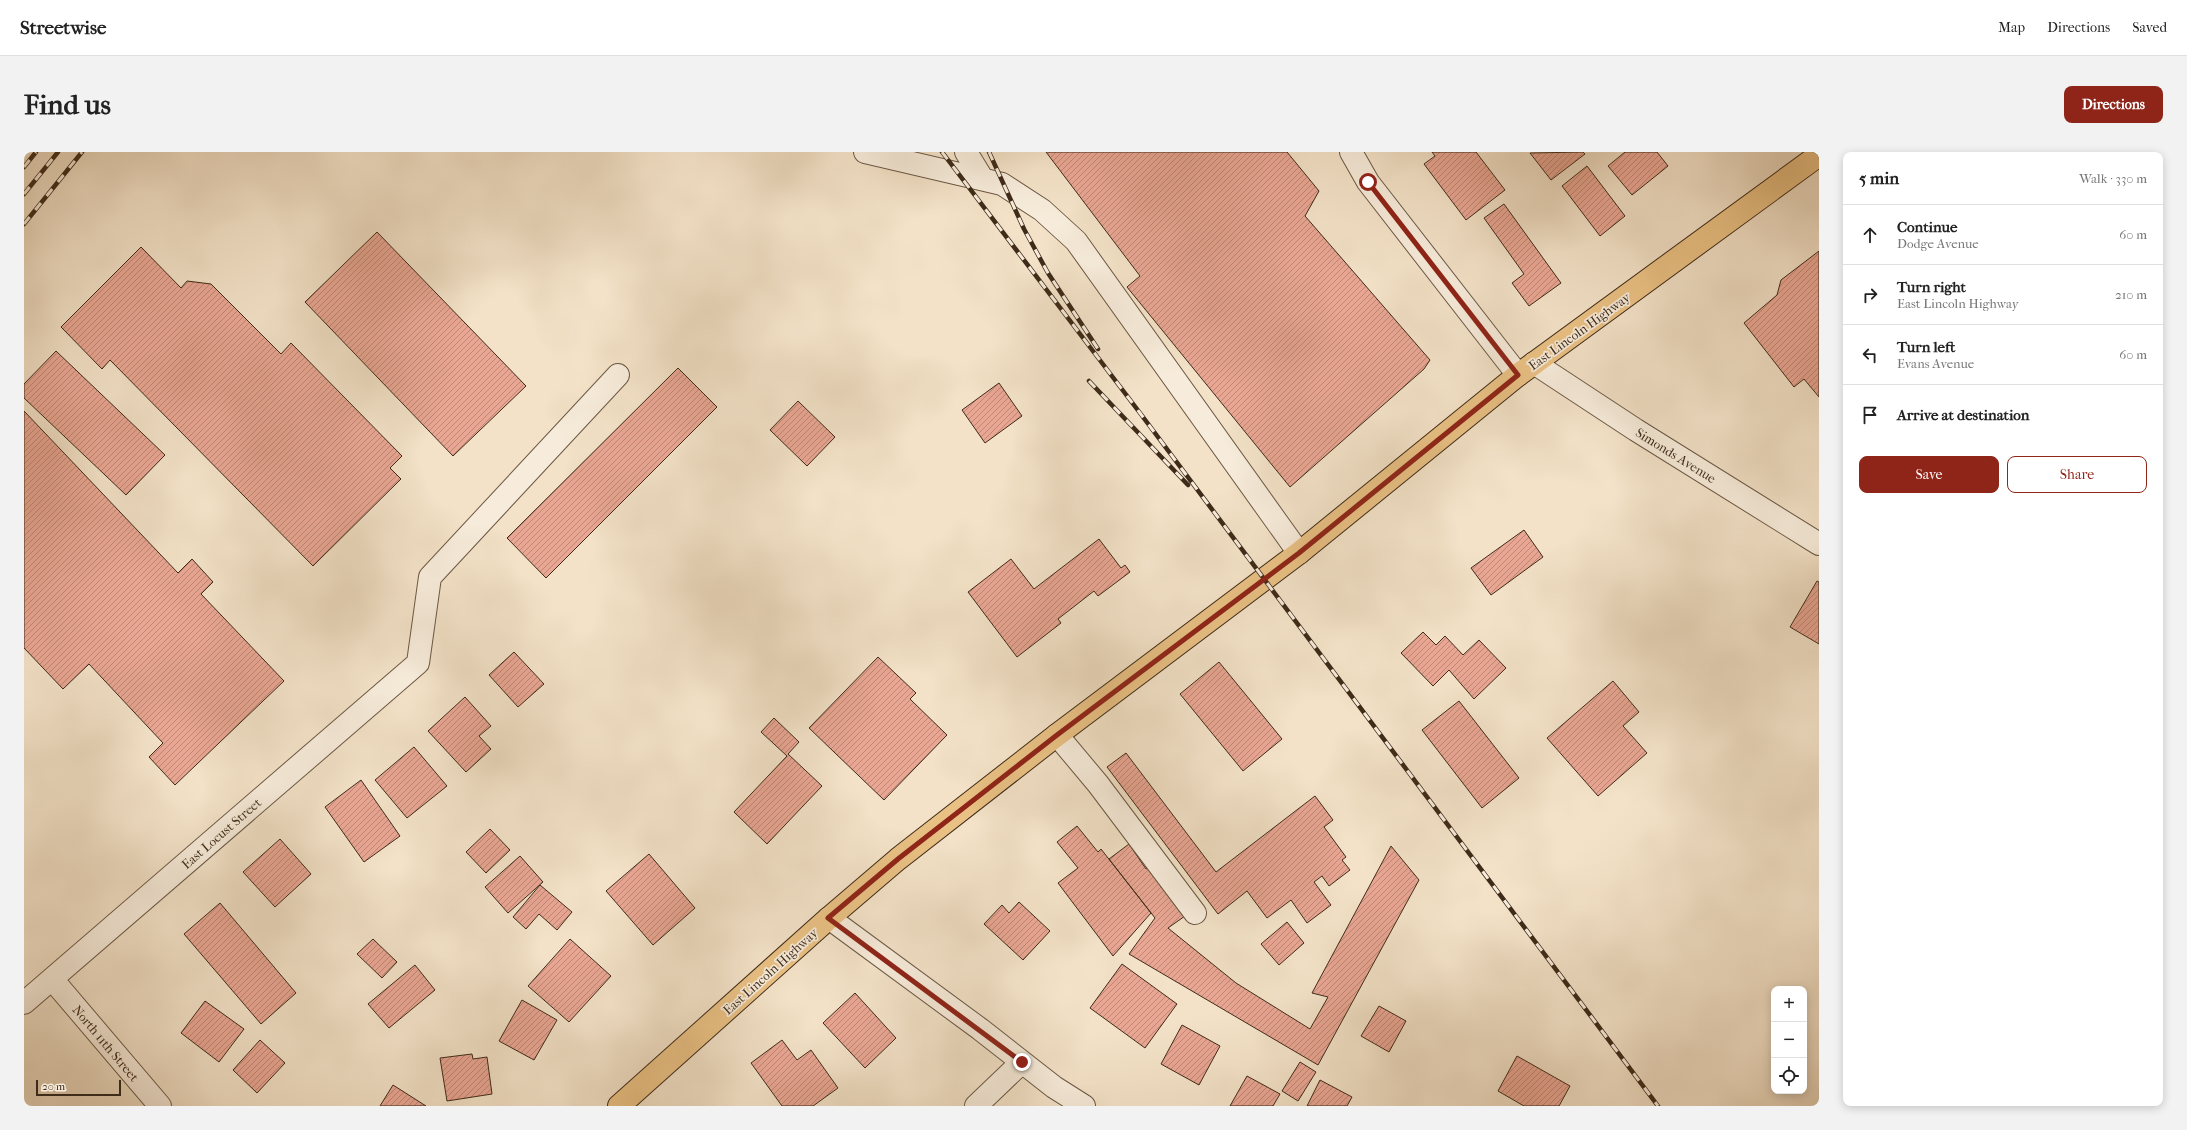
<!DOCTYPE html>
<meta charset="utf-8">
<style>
:root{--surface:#fff;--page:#f2f2f2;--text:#222;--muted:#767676;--line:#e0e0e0;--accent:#8f2418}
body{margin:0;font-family:"IM FELL French Canon",serif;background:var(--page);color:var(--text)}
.controls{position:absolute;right:12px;bottom:12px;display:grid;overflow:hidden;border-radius:8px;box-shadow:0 2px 10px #0003}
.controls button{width:36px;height:36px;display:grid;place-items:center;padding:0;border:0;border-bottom:1px solid var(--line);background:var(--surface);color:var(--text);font:20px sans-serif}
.scale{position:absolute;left:12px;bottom:10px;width:85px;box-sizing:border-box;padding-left:4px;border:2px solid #3f2b19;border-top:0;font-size:11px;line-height:14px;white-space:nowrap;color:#3f2b19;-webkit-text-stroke:3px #f7ecdb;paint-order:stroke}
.stop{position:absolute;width:12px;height:12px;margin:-9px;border:3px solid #8f2418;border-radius:50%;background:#fff}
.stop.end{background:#8f2418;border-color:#fff;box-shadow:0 1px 4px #0008}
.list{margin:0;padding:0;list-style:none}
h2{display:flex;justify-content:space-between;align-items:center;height:52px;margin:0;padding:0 16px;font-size:17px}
h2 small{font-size:13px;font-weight:400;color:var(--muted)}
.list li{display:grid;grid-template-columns:26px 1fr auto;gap:12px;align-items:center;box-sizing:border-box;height:60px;padding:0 16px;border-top:1px solid var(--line)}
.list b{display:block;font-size:15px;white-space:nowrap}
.list p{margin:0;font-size:13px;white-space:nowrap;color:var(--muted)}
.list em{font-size:13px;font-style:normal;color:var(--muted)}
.actions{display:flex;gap:8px;padding:12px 16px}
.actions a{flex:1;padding:9px 0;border:1px solid var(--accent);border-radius:8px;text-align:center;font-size:14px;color:var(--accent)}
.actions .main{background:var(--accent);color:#fff}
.icon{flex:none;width:22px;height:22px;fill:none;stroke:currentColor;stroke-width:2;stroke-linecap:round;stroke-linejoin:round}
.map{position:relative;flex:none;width:1795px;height:954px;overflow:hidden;border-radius:8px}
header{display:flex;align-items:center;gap:24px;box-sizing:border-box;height:56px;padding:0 20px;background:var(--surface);border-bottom:1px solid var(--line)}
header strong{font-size:19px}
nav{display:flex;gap:22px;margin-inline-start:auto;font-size:14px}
.intro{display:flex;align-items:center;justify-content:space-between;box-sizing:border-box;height:96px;padding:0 24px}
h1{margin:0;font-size:28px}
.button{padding:10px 18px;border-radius:8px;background:var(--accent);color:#fff;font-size:14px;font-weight:700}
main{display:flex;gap:24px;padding:0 24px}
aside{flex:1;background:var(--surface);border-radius:8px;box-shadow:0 2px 10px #0003}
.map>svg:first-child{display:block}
.building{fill:url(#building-hatch);stroke:#3f2b19}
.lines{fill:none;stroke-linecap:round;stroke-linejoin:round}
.minor-casing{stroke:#6c5945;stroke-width:24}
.major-casing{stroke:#3f2b19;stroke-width:24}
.minor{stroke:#f7ecdb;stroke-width:22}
.major{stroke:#eac184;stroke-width:22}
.rail-casing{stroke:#3f2b19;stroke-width:4.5}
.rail{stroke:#f7ecdb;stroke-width:3;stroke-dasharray:9;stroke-linecap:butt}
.route{stroke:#8f2418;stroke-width:5}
.labels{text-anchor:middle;stroke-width:3.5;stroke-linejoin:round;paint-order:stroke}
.street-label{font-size:13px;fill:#3f2b19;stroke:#f7ecdb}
</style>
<header>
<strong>Streetwise</strong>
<nav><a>Map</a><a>Directions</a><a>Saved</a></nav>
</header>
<div class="intro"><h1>Find us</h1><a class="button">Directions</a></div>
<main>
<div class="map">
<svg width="1795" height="954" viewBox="0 0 1795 954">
<defs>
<pattern id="building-hatch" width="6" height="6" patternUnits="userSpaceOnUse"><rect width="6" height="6" fill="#e9a693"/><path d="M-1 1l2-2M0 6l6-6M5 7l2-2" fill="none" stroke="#be8777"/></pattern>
</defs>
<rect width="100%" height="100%" fill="#f3e2c8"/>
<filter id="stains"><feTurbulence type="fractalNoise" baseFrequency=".005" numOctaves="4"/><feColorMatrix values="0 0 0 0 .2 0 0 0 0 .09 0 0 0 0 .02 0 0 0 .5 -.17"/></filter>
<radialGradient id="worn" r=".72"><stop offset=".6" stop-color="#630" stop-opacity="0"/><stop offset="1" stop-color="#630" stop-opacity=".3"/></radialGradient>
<path class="building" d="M1022 0H1263L1295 39 1281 64 1406 208 1400 217 1266 335 1103 135 1116 124Z
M1408 0H1452L1481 38 1442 68 1400 12 1411 4Z
M1559 0 1561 2 1527 28 1506 1Z
M1601 0H1633L1644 14 1608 43 1584 14Z
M1563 14 1601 64 1576 84 1538 34Z
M1480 52 1537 131 1505 154 1488 131 1500 122 1460 66Z
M353 80 502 234 429 304 281 150Z
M117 95 157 136 163 129 187 132 257 202 267 191 378 304 366 316 377 327 289 414 86 208 78 217 37 175Z
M1795 99V245L1780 227 1770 235 1720 171 1753 143 1757 128Z
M32 199 141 303 102 343 0 246V232Z
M654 216 693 255 522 426 483 386Z
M975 231 998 264 961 291 938 258Z
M774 249 811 285 783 314 746 278Z
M0 259 154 421 168 407 189 430 177 442 260 529 151 633 125 605 139 591 65 512 39 537 0 496Z
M1500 378 1519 405 1467 443 1447 416Z
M1075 387 1097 416 1101 413 1106 420 1074 444 1070 439 1034 467 1037 471 993 505 944 440 987 407 1010 437Z
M1793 429 1795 430V492L1766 475Z
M1399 480 1412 493 1421 484 1439 503 1455 488 1482 516 1450 547 1425 518 1409 534 1377 501Z
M490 500 520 532 494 555 465 523Z
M854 505 892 541 886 547 923 583 860 648 785 576Z
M1195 510 1258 587 1219 619 1156 542Z
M1589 529 1615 560 1599 574 1623 601 1574 644 1523 586Z
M441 545 467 574 455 584 467 597 442 620 404 579Z
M1435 549 1495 626 1458 656 1398 578Z
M750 566 775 590 764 602 798 634 743 692 710 660 763 604 737 580Z
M390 595 423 634 383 666 351 628Z
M1102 601 1192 720 1291 644 1309 668 1300 675 1322 705 1318 708 1326 718 1305 734 1298 724 1290 730 1307 753 1283 771 1267 748 1243 766 1223 739 1194 762 1083 615Z
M337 628 376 684 340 710 301 655Z
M1053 674 1074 700 1077 697 1127 761 1089 804 1034 731 1054 716 1033 690Z
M466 677 486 698 462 721 442 700Z
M256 687 287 722 251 755 219 720Z
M1105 692 1122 717 1125 715 1161 764 1144 776 1212 831 1286 877 1304 845 1288 841 1367 694 1395 728 1294 913 1105 802 1131 766 1085 707Z
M625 702 671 756 629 793 582 739Z
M496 704 519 730 484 761 461 735Z
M516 733 548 760 533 778 515 762 502 777 489 765Z
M995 750 1026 779 999 808 960 772 978 753 985 761Z
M196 751 272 841 237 872 160 782Z
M1263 770 1280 791 1255 813 1237 792Z
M349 787 373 810 358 826 333 802Z
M546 787 587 824 545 870 504 834Z
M1098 812 1153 852 1121 896 1066 856Z
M391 813 411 838 365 876 344 852Z
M831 841 872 886 841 916 799 871Z
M498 848 533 868 510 908 475 889Z
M181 849 220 877 195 910 157 881Z
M1355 854 1382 869 1365 900 1337 884Z
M1158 873 1196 894 1175 933 1137 912Z
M236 888 261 911 233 941 209 918Z
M758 888 773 908 787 898 814 936 789 954H758L727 911Z
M448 902 449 907 463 905 468 942 423 949 416 906Z
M1493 904 1546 934 1535 954H1500L1474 939Z
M1276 910 1292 920 1274 949 1258 939Z
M1223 924 1256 942 1249 954H1206Z
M1296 928 1328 945 1323 954H1283Z
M369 933 402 954H356Z"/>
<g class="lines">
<g class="minor-casing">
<path id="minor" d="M841 0 978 32 1018 58 1052 89 1275 401
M942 0 958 26
M1327 0 1344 30 1494 223
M1510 211 1612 278 1795 392
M1033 583 1074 632 1171 761
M805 766 956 877 1030 935 1060 954
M28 827 136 954
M0 851 394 511 406 425 594 223
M952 954 998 910"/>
</g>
<g class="major-casing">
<path id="major" d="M595 954 805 766 874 707 1033 583 1275 401 1494 223 1795 3"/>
</g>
<use href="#minor" class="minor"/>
<use href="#major" class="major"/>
<g class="rail-casing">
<path id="rail" d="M918 0 1116 261 1634 954
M965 0 1000 77 1024 121 1074 197
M0 15 12 0
M0 42 34 0
M0 72 58 0
M1065 229 1164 333"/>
</g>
<use href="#rail" class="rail"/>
</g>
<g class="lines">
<path class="route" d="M998 910 804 766 874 707 1033 583 1275 401 1494 223 1344 30"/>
</g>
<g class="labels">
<g class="street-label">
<text transform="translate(1555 179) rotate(-36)" y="5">East Lincoln Highway</text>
<text transform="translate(1652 303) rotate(32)" y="5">Simonds Avenue</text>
<text transform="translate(197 681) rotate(-41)" y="5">East Locust Street</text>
<text transform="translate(746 819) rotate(-42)" y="5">East Lincoln Highway</text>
<text transform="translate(82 891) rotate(50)" y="5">North 11th Street</text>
</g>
</g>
<rect width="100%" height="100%" filter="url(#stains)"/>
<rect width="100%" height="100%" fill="url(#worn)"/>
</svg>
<div class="controls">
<button>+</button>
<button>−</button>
<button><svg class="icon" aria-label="locate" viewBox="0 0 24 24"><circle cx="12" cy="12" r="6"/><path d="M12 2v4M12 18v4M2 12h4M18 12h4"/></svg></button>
</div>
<div class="scale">20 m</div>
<div class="stop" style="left:1344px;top:30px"></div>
<div class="stop end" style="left:998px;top:910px"></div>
</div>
<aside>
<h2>5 min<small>Walk · 330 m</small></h2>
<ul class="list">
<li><svg class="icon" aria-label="ahead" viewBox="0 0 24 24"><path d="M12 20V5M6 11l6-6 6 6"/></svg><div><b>Continue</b><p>Dodge Avenue</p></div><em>60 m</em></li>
<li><svg class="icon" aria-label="right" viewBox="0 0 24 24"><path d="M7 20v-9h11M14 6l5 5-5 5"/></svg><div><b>Turn right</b><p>East Lincoln Highway</p></div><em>210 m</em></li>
<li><svg class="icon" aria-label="left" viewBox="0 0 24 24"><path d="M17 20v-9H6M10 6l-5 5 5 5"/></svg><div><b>Turn left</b><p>Evans Avenue</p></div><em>60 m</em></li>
<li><svg class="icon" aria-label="arrive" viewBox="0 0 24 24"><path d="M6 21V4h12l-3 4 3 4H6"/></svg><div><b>Arrive at destination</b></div></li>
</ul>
<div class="actions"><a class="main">Save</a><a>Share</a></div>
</aside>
</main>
